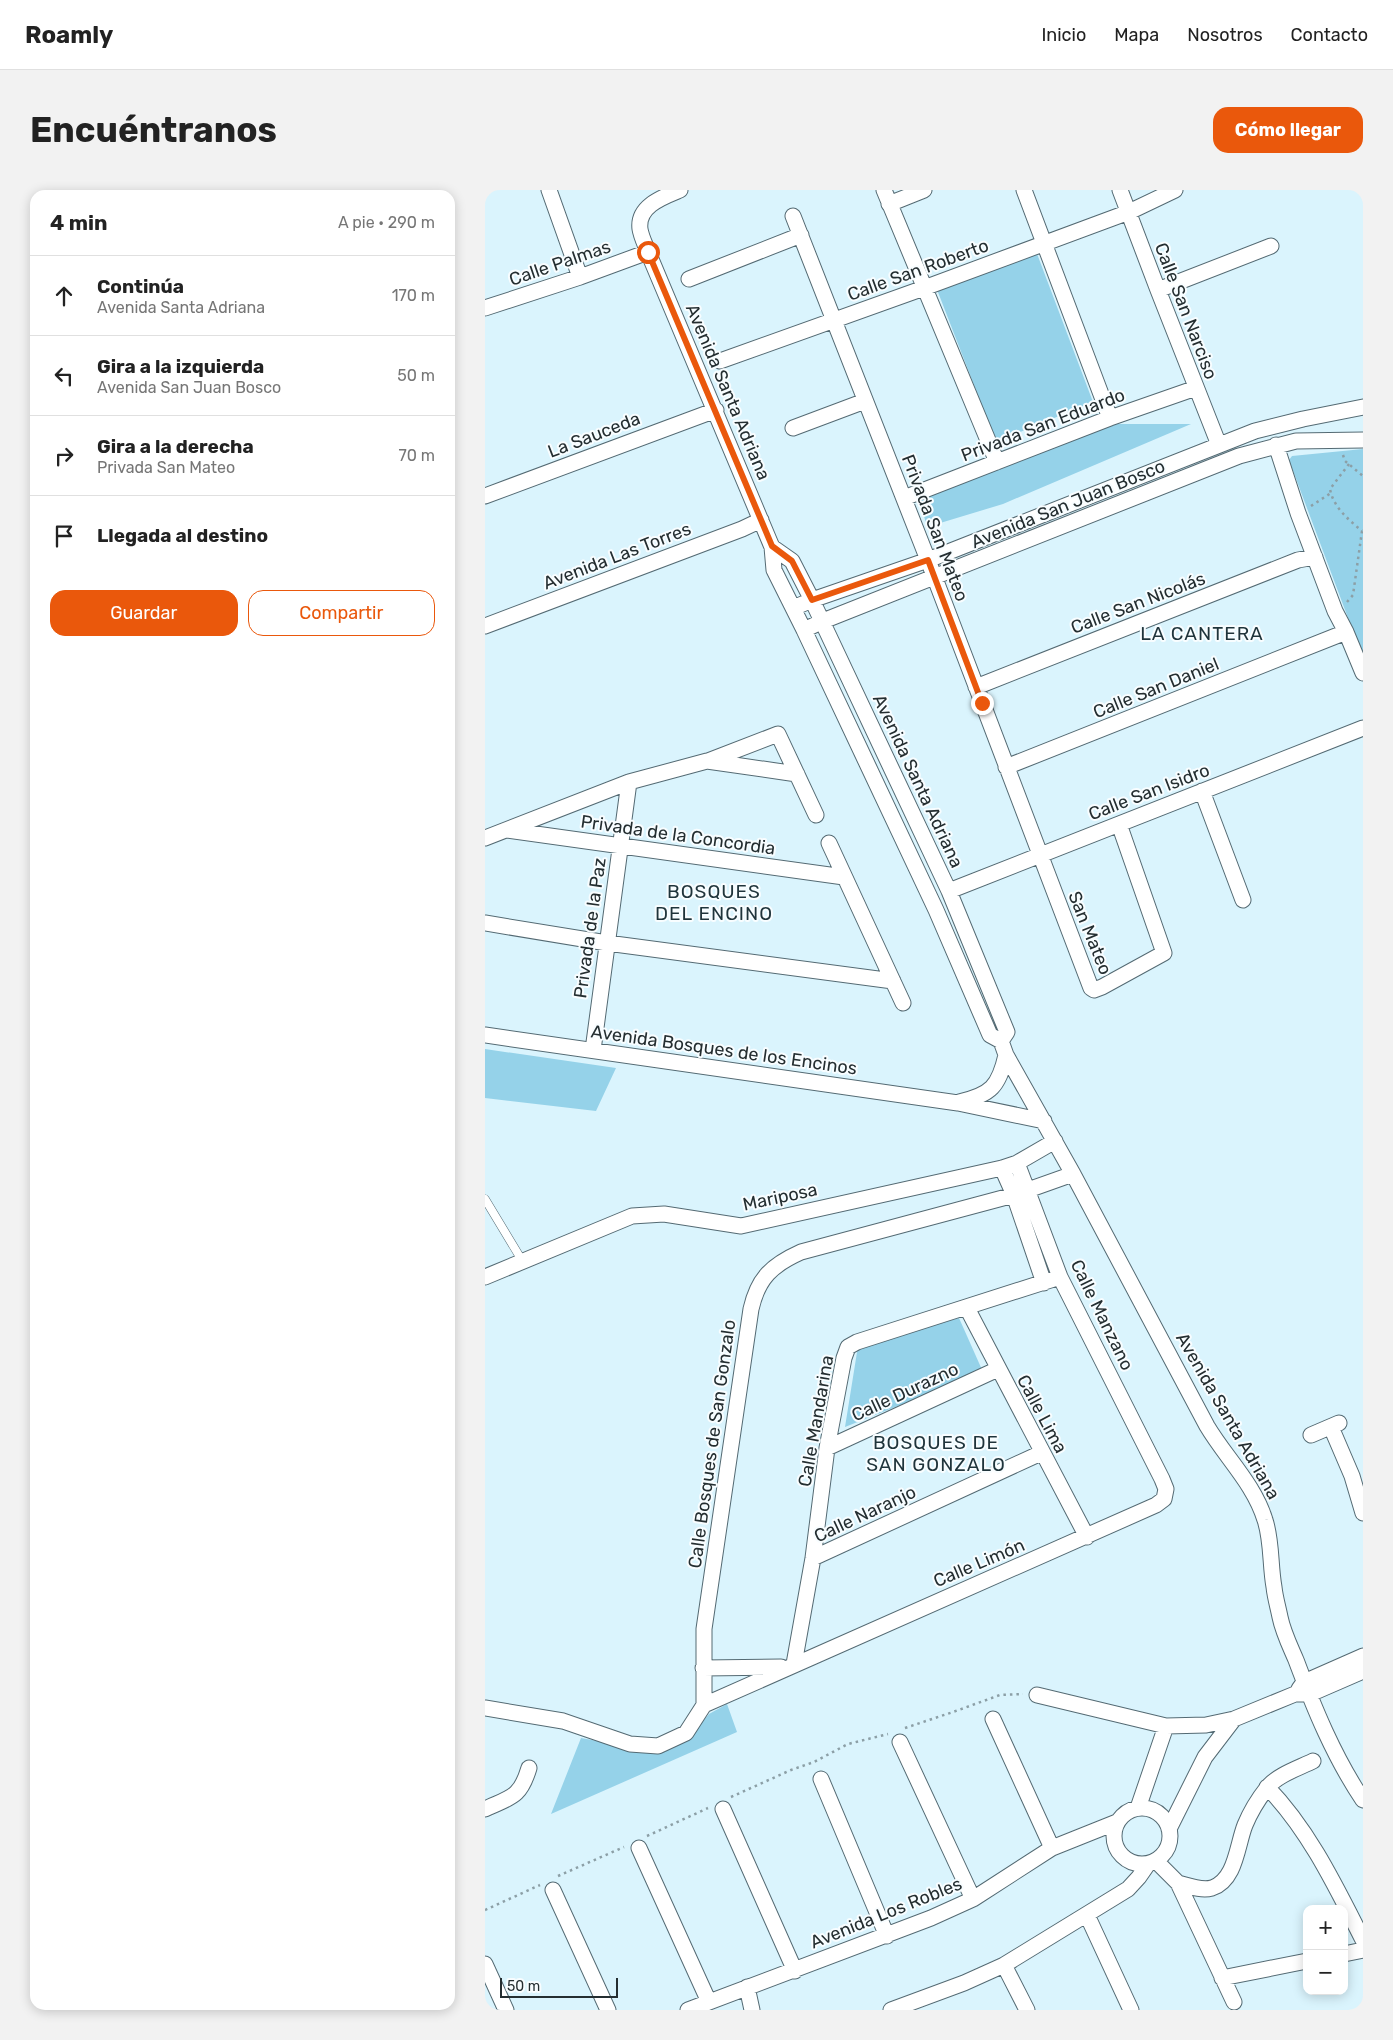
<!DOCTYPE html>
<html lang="es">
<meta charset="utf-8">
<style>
:root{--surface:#fff;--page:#f2f2f2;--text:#222;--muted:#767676;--line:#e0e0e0;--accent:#ea580c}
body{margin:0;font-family:Rubik,sans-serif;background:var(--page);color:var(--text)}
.controls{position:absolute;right:15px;bottom:15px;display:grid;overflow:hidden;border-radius:10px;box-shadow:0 2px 12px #0003}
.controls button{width:45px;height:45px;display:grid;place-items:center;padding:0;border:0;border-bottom:1px solid var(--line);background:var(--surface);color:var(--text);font:25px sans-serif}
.scale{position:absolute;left:15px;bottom:12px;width:118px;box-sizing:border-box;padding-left:5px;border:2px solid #242e31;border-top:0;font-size:14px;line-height:18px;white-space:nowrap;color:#242e31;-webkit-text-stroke:4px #f8fdff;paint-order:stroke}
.stop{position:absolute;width:15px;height:15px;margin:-11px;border:4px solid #ea580c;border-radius:50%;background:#fff}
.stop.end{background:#ea580c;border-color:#fff;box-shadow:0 1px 5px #0008}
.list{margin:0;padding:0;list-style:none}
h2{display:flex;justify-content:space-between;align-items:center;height:65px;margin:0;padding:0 20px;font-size:21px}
h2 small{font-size:16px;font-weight:400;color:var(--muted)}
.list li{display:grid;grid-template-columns:32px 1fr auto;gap:15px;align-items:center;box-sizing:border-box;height:80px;padding:0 20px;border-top:1px solid var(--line)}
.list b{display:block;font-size:19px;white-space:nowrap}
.list p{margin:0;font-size:16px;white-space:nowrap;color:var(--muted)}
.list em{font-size:16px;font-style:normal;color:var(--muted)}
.actions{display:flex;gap:10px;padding:15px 20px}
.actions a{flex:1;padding:11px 0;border:1px solid var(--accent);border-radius:15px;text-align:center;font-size:18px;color:var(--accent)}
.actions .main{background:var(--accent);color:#fff}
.icon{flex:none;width:28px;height:28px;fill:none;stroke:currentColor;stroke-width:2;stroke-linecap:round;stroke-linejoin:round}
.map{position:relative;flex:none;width:878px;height:1820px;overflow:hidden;border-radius:15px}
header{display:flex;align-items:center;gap:30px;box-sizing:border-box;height:70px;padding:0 25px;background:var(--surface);border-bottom:1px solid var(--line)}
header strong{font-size:24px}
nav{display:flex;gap:28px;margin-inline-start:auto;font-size:18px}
.intro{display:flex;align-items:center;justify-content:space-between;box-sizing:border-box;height:120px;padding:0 30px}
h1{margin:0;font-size:35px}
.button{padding:12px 22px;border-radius:15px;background:var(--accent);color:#fff;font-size:18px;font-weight:700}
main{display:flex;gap:30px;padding:0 30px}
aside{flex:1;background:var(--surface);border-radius:15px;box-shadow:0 2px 12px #0003}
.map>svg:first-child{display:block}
.green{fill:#95d2e9}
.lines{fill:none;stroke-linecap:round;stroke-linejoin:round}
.lane-casing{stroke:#546a73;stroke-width:9}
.street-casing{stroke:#546a73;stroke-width:17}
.path{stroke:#8c9fa6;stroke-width:2.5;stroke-dasharray:2.5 4;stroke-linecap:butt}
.lane{stroke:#fff;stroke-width:8}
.street{stroke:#fff;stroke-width:15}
.route{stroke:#ea580c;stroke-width:6}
.labels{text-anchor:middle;stroke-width:4;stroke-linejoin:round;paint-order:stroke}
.street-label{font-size:18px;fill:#242e31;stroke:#f8fdff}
.neighbourhood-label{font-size:19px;letter-spacing:1px;fill:#1f343b;stroke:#f8fdff}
</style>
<header>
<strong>Roamly</strong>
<nav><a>Inicio</a><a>Mapa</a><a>Nosotros</a><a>Contacto</a></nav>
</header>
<div class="intro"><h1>Encuéntranos</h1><a class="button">Cómo llegar</a></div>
<main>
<aside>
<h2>4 min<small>A pie · 290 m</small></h2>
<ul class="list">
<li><svg class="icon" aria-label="ahead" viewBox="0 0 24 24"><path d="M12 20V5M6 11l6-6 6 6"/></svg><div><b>Continúa</b><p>Avenida Santa Adriana</p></div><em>170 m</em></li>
<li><svg class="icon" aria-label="left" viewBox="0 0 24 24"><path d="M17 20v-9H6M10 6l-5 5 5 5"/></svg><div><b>Gira a la izquierda</b><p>Avenida San Juan Bosco</p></div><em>50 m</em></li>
<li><svg class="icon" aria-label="right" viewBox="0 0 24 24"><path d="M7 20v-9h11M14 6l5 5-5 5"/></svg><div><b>Gira a la derecha</b><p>Privada San Mateo</p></div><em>70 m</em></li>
<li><svg class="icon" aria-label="arrive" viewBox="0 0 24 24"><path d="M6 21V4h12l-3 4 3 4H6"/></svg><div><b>Llegada al destino</b></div></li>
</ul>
<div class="actions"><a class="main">Guardar</a><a>Compartir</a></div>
</aside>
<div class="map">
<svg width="878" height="1820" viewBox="0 0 878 1820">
<rect width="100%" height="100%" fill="#daf4fd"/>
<path class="green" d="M551 61 608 212 511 252 451 97Z
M618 234H706L518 314 442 337 432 301Z
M878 259V468L804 270 807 266Z
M0 859 131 878 111 921 0 908Z
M474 1128 498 1182 360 1237 373 1156Z
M242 1514 252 1542 66 1624 96 1548 163 1560 203 1549 224 1524Z"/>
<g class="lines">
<g class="lane-casing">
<path id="lane" d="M0 1009 38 1072"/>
</g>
<g class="street-casing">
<path id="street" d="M64 0 95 87
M195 0C178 7 152 16 155 39 156 46 160 54 163 62L287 357 289 380 319 440 451 720 505 845 516 851 521 865 588 984 722 1236C741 1268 769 1294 780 1330 787 1351 785 1375 789 1397 790 1407 793 1417 795 1427 798 1442 805 1456 811 1470 829 1518 849 1567 878 1610
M399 0 512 272
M539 0 625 228
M635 0 673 100 734 255
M404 14 439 0
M308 26 443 370 606 798 609 800 617 797 679 763 634 634
M204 89 316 45
M673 100 786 56
M0 118 95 87 163 62
M235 171 439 98 644 22 690 0
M308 238 380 211
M791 255 813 323 850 421 861 442 878 483
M0 306 231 220
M419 308 625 228 711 198
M287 357 307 371 327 410 464 701 522 842 516 851
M308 418 327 410 443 370 770 241 818 229 878 217
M0 436 257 339 276 330
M319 440 338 431 754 266 811 251 878 250
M491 497 813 370 830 367
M223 571 293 544 331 625
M521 577 861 442
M717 601 758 710
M22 640 359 687
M0 648 144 592 222 571 312 584
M344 653 418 813
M464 701 878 538
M0 733 122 753 408 791
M0 845 473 913 559 931
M108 860 144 592
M474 912C506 905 514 896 521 865
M517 978 529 1005 559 1093
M0 1087 147 1026 179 1024 256 1036 517 978 532 973 570 951
M482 1118 602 1347
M846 1237 867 1286 878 1323
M826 1245 854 1233
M342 1258 513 1179
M328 1368 556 1263
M309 1474 328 1368 342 1258 359 1168 363 1157 372 1152 575 1087
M218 1478 296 1477
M814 1499 819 1492 878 1466
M552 1505 681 1536 721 1535 749 1529 810 1504H825L878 1481
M219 1515 671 1315 679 1309 681 1299 677 1289 575 1087 532 973
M0 1518 78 1531 145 1554 173 1556 201 1543 219 1515V1439L266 1119C273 1088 287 1075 316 1062L529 1005 588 984
M508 1529 567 1658
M415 1552 488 1709
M336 1589 402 1746
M782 1597C824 1640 851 1697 878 1750
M629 1646a28 28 0 1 1 56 0a28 28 0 1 1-56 0Z
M653 1618 681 1536
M0 1619C26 1607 35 1608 44 1578
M238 1619 310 1781
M684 1639 720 1567 749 1529
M154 1658 224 1812
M671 1671 693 1693 749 1812
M693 1693C704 1696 716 1701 727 1698 751 1690 752 1655 760 1635 765 1623 774 1608 782 1598 792 1585 814 1578 828 1571
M68 1700 123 1820
M602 1725 646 1820
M859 1764 878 1760
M0 1774 21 1820
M519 1775 542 1820
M737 1788 822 1771
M262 1797 267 1820
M203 1820 446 1728 488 1709 567 1658 632 1632
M406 1820 479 1793 519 1775 643 1699 654 1687 663 1674"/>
</g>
<path class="path" d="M858 265 860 271 878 286
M864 274 845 299C848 317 864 330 877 341
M826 316 846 303
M862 412 868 405 877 341
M420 1538 468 1522 515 1505 538 1504
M246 1607 306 1580 329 1572 363 1554 403 1544
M162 1646 223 1618
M73 1686 139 1657
M0 1720 55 1695"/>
<use href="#lane" class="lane"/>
<use href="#street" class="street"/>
</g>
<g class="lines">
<path class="route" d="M163 62 287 356 307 371 327 410 443 370 497 513"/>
</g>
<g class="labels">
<g class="street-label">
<text transform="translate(75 73) rotate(-19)" y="6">Calle Palmas</text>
<text transform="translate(433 80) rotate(-20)" y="6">Calle San Roberto</text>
<text transform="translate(701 121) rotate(69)" y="6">Calle San Narciso</text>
<text transform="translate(243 202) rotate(67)" y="6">Avenida Santa Adriana</text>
<text transform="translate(558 235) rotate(-21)" y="6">Privada San Eduardo</text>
<text transform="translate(109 245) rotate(-21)" y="6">La Sauceda</text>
<text transform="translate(583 314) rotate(-22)" y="6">Avenida San Juan Bosco</text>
<text transform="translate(450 338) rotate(69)" y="6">Privada San Mateo</text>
<text transform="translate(132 366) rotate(-21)" y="6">Avenida Las Torres</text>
<text transform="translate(653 413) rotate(-21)" y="6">Calle San Nicolás</text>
<text transform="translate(671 498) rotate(-22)" y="6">Calle San Daniel</text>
<text transform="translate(433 591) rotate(65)" y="6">Avenida Santa Adriana</text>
<text transform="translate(664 602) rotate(-21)" y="6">Calle San Isidro</text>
<text transform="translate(193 645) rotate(8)" y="6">Privada de la Concordia</text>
<text transform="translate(105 738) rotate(-82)" y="6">Privada de la Paz</text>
<text transform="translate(605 743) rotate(68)" y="6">San Mateo</text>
<text transform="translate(239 860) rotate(8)" y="6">Avenida Bosques de los Encinos</text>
<text transform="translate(295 1007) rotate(-12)" y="6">Mariposa</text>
<text transform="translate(617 1125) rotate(64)" y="6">Calle Manzano</text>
<text transform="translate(420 1202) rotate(-25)" y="6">Calle Durazno</text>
<text transform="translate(557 1224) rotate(62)" y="6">Calle Lima</text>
<text transform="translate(743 1226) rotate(60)" y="6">Avenida Santa Adriana</text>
<text transform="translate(331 1231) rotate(-80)" y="6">Calle Mandarina</text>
<text transform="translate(227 1254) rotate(-82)" y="6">Calle Bosques de San Gonzalo</text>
<text transform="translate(380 1324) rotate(-25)" y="6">Calle Naranjo</text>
<text transform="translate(494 1373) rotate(-23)" y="6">Calle Limón</text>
<text transform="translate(401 1723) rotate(-22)" y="6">Avenida Los Robles</text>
</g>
<g class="neighbourhood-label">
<text x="717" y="450">LA CANTERA</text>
<text x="229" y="708">BOSQUES<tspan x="229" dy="22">DEL ENCINO</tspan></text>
<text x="451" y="1259">BOSQUES DE<tspan x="451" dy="22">SAN GONZALO</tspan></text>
</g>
</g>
</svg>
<div class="controls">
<button>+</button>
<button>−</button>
</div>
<div class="scale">50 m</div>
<div class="stop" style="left:163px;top:62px"></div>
<div class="stop end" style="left:497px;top:513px"></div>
</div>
</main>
